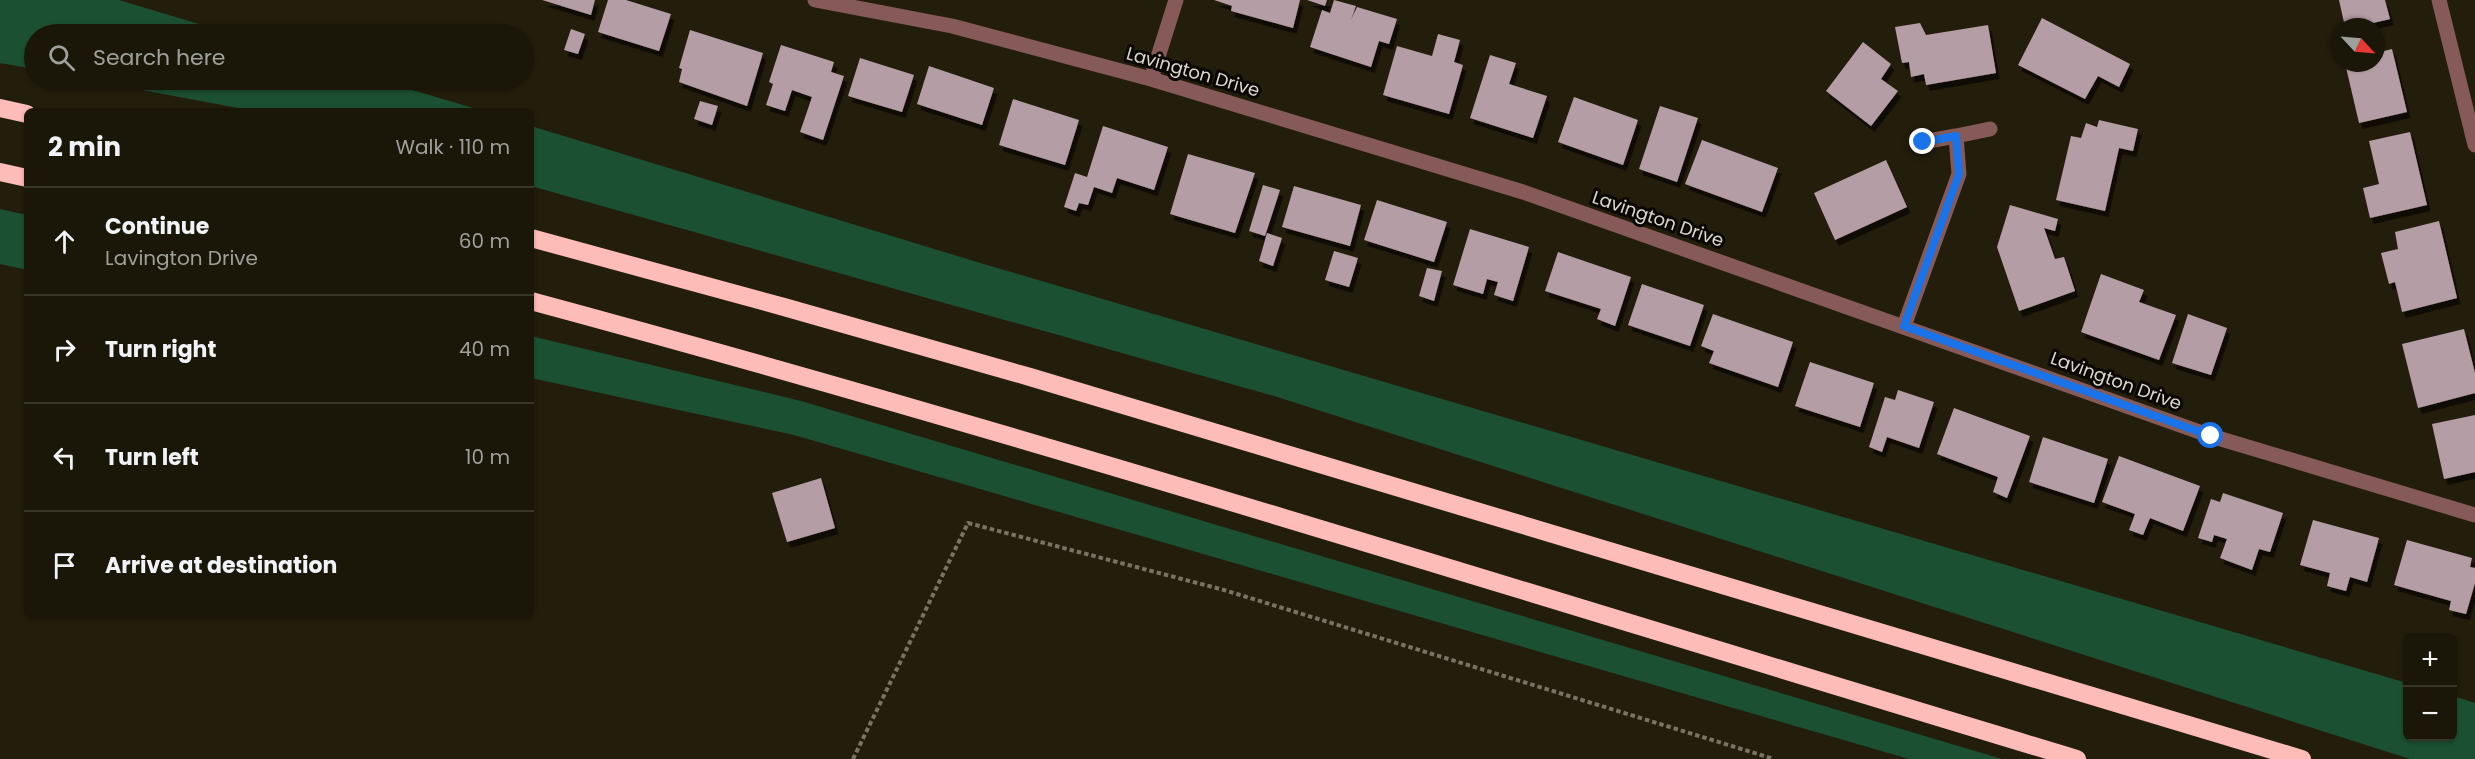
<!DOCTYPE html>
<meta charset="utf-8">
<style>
:root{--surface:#1a1608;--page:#272316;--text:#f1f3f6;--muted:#9f9f9c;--line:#383529}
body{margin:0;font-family:Poppins,sans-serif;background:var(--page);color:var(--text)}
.controls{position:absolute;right:18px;bottom:18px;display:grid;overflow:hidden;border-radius:9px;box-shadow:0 2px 4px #0004}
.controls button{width:54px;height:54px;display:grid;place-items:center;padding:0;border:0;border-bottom:2px solid var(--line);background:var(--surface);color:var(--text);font:30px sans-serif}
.compass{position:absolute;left:2331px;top:18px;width:54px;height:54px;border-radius:50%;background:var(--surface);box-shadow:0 2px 4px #0004;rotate:116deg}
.stop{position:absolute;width:18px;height:18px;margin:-14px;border:4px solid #1a73e8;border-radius:50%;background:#fff}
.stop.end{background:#1a73e8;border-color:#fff;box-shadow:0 2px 6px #0008}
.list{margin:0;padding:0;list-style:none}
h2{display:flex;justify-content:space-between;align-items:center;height:78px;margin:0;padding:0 24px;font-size:26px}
h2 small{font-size:20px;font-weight:400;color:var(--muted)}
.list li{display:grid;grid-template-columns:39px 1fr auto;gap:18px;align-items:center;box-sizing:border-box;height:108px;padding:0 24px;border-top:2px solid var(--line)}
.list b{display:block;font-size:22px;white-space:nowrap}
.list p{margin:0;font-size:20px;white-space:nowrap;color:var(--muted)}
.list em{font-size:20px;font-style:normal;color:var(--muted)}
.icon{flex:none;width:33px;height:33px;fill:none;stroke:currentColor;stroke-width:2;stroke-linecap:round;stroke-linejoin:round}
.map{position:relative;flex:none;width:2475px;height:759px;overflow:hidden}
.search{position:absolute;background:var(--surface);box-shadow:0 2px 4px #0004;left:24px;top:24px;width:510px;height:66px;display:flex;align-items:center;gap:15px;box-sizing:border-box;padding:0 21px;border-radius:33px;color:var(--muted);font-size:22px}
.panel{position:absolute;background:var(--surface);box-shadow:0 2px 4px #0004;left:24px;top:108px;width:510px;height:510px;border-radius:9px}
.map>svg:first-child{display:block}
.forest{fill:#1c5032}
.building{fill:#b59da6;filter:url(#shadow)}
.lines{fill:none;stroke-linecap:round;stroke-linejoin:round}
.path{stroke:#787364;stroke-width:4;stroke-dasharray:4.5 3;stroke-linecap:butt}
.minor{stroke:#855a58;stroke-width:15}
.highway{stroke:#febcb9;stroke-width:18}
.route{stroke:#1a73e8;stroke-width:8}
.labels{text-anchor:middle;stroke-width:6;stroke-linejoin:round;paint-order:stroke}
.street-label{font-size:18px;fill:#dbd7cc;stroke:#0a0703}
</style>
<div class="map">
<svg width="2475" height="759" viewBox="0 0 2475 759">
<defs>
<filter id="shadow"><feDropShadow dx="3.5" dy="6" stdDeviation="0" flood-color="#0009"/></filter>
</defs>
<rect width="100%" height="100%" fill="#231d0b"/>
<path class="forest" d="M0 0H119L232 34H34V69L0 63Z
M88 80H379L483 111H254Z
M531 126 977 262 2407 683 2408 736H2452L2453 696 2475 703V759H2410L1274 396 531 186Z
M0 209 27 215V270L0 264Z
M531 336 801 401 2002 759H1909L794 435 531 378Z"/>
<path class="building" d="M542 0H595L591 15Z
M608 0H626L671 14 659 51 598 32Z
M1214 0H1300L1293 28 1231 11 1232 6Z
M1307 0H1327L1325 6Z
M1334 0 1356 6 1351 20 1357 7 1397 19 1389 44 1379 41 1371 67 1310 47 1322 10 1330 13Z
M2339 0H2385L2390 19 2356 27H2345Z
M2042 18 2130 64 2119 87 2098 76 2085 99 2018 65Z
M1920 23 1926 35 1988 25 1996 73 1926 85 1924 74 1911 77 1909 62 1902 63 1895 27Z
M307 24 319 27 317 34H304Z
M571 29 585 34 578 54 564 50Z
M690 30 763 53 747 106 679 82 682 69 679 68Z
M1438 34 1460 40 1454 62 1463 65 1449 114 1383 95 1397 46 1432 56Z
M1863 42 1891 64 1881 79 1898 91 1871 126 1826 91Z
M781 45 834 62 831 72 844 76 823 140 800 132 812 97 792 90 785 111 766 105 773 84 769 82Z
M2392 49 2407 112 2359 123 2345 63H2376V53Z
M1490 55 1516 63 1509 84 1547 96 1533 138 1470 118Z
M860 58 914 75 902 112 848 96Z
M929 66 994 88 982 125 917 104Z
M1574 97 1638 120 1623 165 1558 142Z
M1013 99 1079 120 1065 165 999 145Z
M700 101 718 106 712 125 694 119Z
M1660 106 1698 118 1677 182 1639 169Z
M2099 120 2138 129 2133 151 2119 148 2105 211 2056 200 2071 136 2081 138 2086 123 2097 127Z
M1103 126 1168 147 1154 190 1117 178 1112 193 1094 187 1088 205 1079 203 1076 211 1064 207 1075 173 1087 177Z
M2410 132 2427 205 2370 218 2363 188 2379 184 2369 141Z
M1702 140 1778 168 1762 212 1685 184Z
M1188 154 1255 173 1235 233 1170 214Z
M1886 160 1907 207 1835 240 1814 193Z
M1263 185 1280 190 1265 236 1249 231Z
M1294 186 1361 205 1350 246 1282 227Z
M1377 200 1447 222 1434 262 1364 240Z
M2010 205 2058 219 2055 231 2044 228 2055 259 2064 257 2075 291 2019 311 1997 247Z
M2439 221 2457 298 2402 312 2395 282 2389 284 2381 253 2398 249 2395 232Z
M1470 229 1529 247 1513 301 1494 295 1498 282 1487 279 1483 294 1453 285Z
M1267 233 1282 238 1273 266 1259 261Z
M1334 251 1358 258 1349 287 1325 280Z
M1558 252 1631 277 1615 326 1597 319 1601 309 1545 291Z
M1427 268 1442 271 1434 301 1419 296Z
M2101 274 2144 290 2139 302 2176 315 2159 360 2081 332Z
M1642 284 1704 305 1690 346 1628 325Z
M1713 314 1793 342 1778 387 1709 363 1714 351 1701 346Z
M2188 314 2227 328 2211 375 2172 363Z
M2464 329 2475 373V393L2418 408 2402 344Z
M1810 362 1874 383 1860 427 1795 406Z
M1898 390 1934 402 1919 448 1887 437 1882 452 1869 447 1885 397 1895 400Z
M1954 408 2030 436 2007 498 1993 492 1998 477 1937 454Z
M2475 415V472L2444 479 2432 424Z
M2043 437 2108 459 2094 503 2029 482Z
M2119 456 2200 486 2183 531 2150 518 2143 535 2129 530 2135 514 2102 502Z
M821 478 835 528 787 542 772 493Z
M2223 493 2283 513 2270 552 2259 549 2252 570 2220 558 2227 539 2214 535 2212 542 2198 538 2211 499 2220 502Z
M2313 520 2379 538 2367 582 2350 577 2346 591 2327 586 2330 573 2300 565Z
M2407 540 2472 558 2470 567 2475 568V583L2466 614 2449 610 2451 601 2394 585Z"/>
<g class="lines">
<path class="path" d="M853 759 968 523 1224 590 1774 759"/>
<path class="minor" d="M815 0 952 26 1151 79 1523 192 2211 436 2475 515
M2439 0 2475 145
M1151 79 1176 0
M1956 136 1990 129
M1904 326 1959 174 1956 136 1923 142"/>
<path class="highway" d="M0 108 27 114
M0 172 27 178
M531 238 784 307 1030 377 2302 759
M531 301C1050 441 1562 604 2077 759"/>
</g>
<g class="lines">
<path class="route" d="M1923 142 1956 136 1959 174 1904 326 2211 436"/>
</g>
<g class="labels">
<g class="street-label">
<text transform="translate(1193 72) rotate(16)" y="6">Lavington Drive</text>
<text transform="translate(1658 219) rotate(19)" y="6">Lavington Drive</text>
<text transform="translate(2116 381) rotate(20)" y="6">Lavington Drive</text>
</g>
</g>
</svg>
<div class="controls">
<button>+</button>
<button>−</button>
</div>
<svg class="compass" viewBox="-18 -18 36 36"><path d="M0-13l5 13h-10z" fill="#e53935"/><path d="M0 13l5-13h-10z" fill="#9f9f9c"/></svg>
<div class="stop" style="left:2211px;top:436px"></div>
<div class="stop end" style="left:1923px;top:142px"></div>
<div class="search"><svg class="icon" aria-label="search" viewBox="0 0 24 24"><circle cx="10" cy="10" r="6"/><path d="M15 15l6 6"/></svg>Search here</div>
<section class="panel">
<h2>2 min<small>Walk · 110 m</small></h2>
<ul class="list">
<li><svg class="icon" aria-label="ahead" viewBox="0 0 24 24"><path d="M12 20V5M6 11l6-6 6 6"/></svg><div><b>Continue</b><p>Lavington Drive</p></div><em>60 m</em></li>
<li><svg class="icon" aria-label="right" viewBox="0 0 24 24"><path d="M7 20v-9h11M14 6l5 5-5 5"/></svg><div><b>Turn right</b></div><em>40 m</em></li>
<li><svg class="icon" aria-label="left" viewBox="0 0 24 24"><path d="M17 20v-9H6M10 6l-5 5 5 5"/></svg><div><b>Turn left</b></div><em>10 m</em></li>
<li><svg class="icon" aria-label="arrive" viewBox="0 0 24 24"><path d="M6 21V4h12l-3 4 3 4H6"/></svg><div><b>Arrive at destination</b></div></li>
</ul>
</section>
</div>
